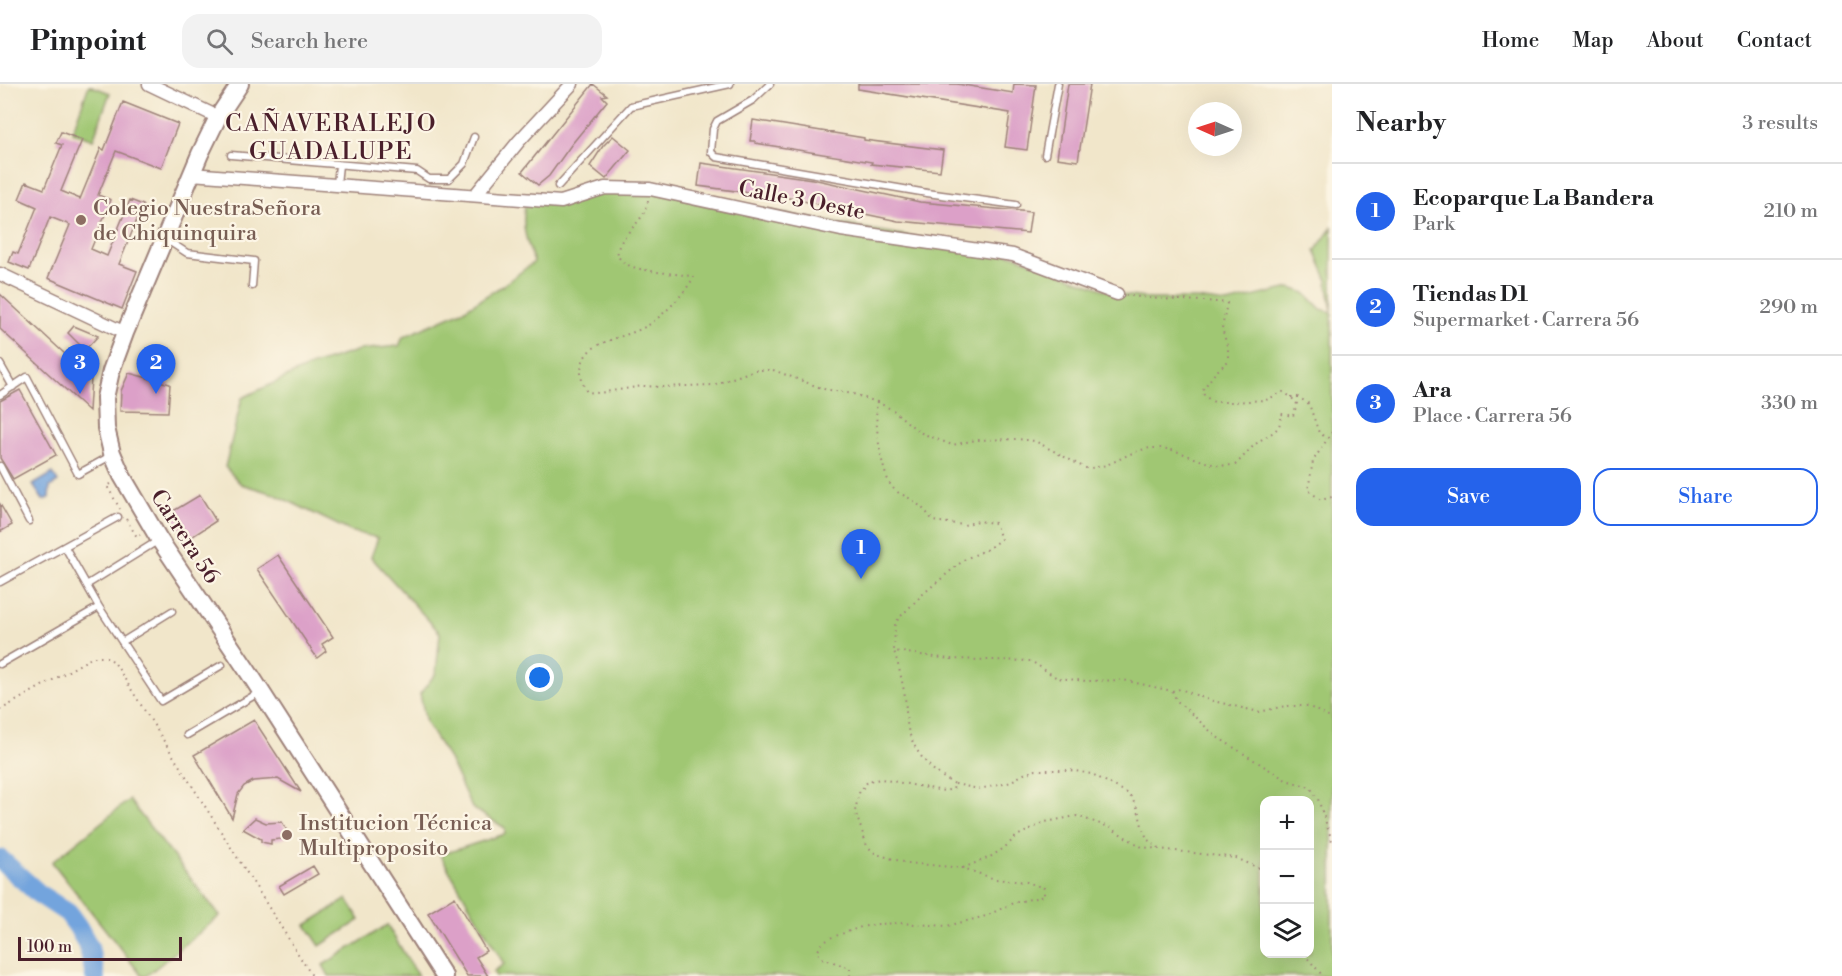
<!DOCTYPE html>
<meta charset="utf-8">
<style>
:root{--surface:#fff;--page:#f2f2f2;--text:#202124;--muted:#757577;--line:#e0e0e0;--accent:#2563eb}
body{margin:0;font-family:"Libre Bodoni",serif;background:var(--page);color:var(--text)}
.controls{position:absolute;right:18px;bottom:18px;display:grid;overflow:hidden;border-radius:12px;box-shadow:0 6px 24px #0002}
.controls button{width:54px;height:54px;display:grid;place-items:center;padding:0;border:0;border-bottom:2px solid var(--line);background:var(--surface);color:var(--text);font:30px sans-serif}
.compass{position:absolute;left:1188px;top:18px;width:54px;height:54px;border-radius:50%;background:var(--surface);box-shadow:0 6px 24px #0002;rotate:273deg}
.scale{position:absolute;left:18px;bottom:15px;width:164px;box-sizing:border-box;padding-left:6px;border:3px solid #4a1f2b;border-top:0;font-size:16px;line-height:21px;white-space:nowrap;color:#4a1f2b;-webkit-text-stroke:4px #fcf5e5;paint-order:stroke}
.you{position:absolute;left:540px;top:594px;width:21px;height:21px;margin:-15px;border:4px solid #fff;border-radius:50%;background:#1a73e8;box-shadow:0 0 0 9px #1a73e833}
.badge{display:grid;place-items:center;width:39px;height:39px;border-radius:50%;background:var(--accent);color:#fff;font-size:20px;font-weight:700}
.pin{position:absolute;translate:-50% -50px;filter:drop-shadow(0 2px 3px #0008)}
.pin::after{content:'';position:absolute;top:32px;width:21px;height:18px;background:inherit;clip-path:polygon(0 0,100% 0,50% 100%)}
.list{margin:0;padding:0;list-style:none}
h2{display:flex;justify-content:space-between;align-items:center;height:78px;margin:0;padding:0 24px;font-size:26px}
h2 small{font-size:20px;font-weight:400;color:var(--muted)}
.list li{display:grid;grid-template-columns:39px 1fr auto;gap:18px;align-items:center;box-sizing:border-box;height:96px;padding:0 24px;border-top:2px solid var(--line)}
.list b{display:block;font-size:22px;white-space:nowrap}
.list p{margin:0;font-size:20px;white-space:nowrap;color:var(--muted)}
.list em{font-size:20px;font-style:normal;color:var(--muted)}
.actions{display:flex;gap:12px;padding:18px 24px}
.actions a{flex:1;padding:14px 0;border:2px solid var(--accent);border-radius:18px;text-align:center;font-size:21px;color:var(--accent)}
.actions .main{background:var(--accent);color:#fff}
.icon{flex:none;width:33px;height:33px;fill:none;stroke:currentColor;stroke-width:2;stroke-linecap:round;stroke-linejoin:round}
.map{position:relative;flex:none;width:1332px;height:892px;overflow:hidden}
header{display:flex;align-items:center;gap:36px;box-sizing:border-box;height:84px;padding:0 30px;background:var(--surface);border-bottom:2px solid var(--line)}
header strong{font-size:28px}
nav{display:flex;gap:33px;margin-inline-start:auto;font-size:21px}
.search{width:420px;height:54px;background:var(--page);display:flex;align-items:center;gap:15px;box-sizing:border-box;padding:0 21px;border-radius:18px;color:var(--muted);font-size:22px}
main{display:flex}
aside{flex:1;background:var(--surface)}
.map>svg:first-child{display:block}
.green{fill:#a0c773;stroke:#75734f;stroke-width:1.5;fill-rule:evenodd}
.water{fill:#73a4dd;stroke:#5e6284;stroke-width:1.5}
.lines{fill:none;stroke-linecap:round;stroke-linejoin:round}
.river{stroke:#73a4dd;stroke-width:20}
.building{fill:#dca0c8}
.lane-casing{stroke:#9e827a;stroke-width:9}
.street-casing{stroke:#9e827a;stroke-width:15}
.secondary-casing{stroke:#9e827a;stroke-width:20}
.path{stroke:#9e827a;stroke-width:2;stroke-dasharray:1.5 4.5;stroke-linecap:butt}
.lane{stroke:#fff;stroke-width:6}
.street{stroke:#fff;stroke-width:12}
.secondary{stroke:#fff;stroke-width:16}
.education-dot{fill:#8d6e63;stroke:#fcf5e5;stroke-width:2}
.labels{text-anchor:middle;stroke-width:4.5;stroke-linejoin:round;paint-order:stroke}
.street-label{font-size:22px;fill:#4a1f2b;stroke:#fcf5e5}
.education-label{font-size:22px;fill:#785e54;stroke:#fcf5e5;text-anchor:start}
.neighbourhood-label{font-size:24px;letter-spacing:1.5px;fill:#4a1f2b;stroke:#fcf5e5}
</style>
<header>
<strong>Pinpoint</strong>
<div class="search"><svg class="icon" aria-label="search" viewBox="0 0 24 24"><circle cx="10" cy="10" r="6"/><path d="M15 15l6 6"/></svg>Search here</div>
<nav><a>Home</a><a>Map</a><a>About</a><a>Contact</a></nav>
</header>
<main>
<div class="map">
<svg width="1332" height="892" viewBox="0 0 1332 892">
<rect width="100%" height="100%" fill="#fcf5e5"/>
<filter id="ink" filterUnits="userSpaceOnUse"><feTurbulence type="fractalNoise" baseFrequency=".0167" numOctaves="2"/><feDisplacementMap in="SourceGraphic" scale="12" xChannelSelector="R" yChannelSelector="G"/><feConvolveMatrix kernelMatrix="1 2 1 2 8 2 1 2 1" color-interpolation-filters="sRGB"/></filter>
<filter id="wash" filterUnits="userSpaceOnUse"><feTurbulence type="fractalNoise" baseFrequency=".008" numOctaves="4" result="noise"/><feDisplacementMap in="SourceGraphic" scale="24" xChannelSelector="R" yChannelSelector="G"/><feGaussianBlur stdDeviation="1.35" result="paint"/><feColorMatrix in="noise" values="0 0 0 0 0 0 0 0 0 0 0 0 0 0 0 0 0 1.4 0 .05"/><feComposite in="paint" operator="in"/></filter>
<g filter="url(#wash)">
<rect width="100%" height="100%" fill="#f1e6ca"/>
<path class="green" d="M89 1 110 9 93 56 72 48Z
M605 104 650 105 1013 171 1116 210 1151 215H1197L1227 219 1290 204 1305 209 1321 225 1332 228V892H496L493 888 504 880 440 771 505 750V744L472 724 449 675 426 639 420 610 436 589 440 549 371 473 378 454 350 447 274 410 241 400 225 383 242 314 310 282 359 266 399 262 403 253 462 227 502 202 534 178C525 154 521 141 526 115L561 118ZM1264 716H1310V870H1264Z
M1332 143V227L1326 192 1315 167Z
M129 716 220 832 146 892H142L52 778Z
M347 815 360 836 320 862 306 841Z
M387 841 418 892H329L323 881Z"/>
<path class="water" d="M53 389 58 398 50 403 49 414 43 416 33 401Z"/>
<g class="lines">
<path class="river" d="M0 775 39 810 68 829 78 843 89 863 95 892"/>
</g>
<g id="blocks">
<path class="building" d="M593 0 607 11 602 12 607 17 571 61 549 92 538 101 522 88Z
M858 0H957L1013 9 1014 0 1036 1 1027 66 1005 63 1010 29 858 5Z
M1068 0H1090L1078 77 1057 74Z
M123 18 178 40 161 84 116 67 98 111 111 116 91 165 107 172 130 116 143 121 119 180 137 187 122 225 48 194 70 141 50 133 29 186 9 178 13 168 18 170 37 123 19 115 26 98 44 105 62 61 56 59 61 48 82 56 61 107 80 115 101 64 104 66Z
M753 36 846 51 864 54V56L943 66 940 87 871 80 872 78 755 59V57H750Z
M613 52 630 66 606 95 590 82 603 62Z
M701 79 812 95 920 118 1031 128 1028 149 898 137 789 114 698 102Z
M0 210 91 294 89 327 0 245Z
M74 242 98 252 85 266 68 249Z
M129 289 170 300 168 328 120 327 121 307Z
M20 306 56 371 13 395 0 374V317Z
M200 411 216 437 187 456 170 429Z
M0 420 12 441 0 448Z
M278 471 333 553 322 560 326 567 317 574 257 485Z
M254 636 301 708 278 695 253 697 244 702 238 710 232 734 194 671Z
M255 734 266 739 282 738 290 752 281 755 271 756V760L261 758V755L243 745Z
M313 782 318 790 284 810 279 802Z
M455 813 486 867 476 873 488 892H467L428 829Z"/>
</g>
</g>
<g filter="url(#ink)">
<use href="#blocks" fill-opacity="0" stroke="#9e827a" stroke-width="1.5"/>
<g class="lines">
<g class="lane-casing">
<path id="lane" d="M770 0 753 16 717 37 713 45 711 68 716 73 927 109 1016 121
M231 71 417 87 429 95H449L464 80 474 53
M1045 71 1058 0
M337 100 339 81
M558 102 631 22 730 0
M167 156 187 169 254 177 252 202
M0 280 13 303
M0 311 27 293 78 390 105 375 111 370
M0 382 29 437
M65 463 99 523 161 617 222 581
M0 498 118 433
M88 500 159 456
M122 558 172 527
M0 580 99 523
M187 651 260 608"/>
</g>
<g class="street-casing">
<path id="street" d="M149 0 218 33
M191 90 561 118 605 104 650 105 841 146 1013 171 1117 210
M476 110 519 57 572 0
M0 190 125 249"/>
</g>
<g class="secondary-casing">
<path id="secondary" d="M240 0 218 33 200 70 125 249 111 287 105 314 106 344 112 369 122 392 159 455 253 595 444 892"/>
</g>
<path class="path" d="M648 117C643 139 629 143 620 160 604 191 676 187 694 193 683 211 667 228 650 240 633 251 612 253 595 263 578 273 578 294 587 308L599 309 643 302 661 303 713 301 755 286H773L824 305 853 310 877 318C874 335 881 392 893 404 897 409 904 411 909 414 920 421 926 427 933 437L964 441 978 437 995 439 1001 455 986 466 965 475 924 509 899 534 895 540 894 567 949 575 1031 577 1057 594 1087 597 1123 596 1172 607 1180 605 1209 616 1259 628 1285 622H1308L1332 635
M1291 313H1298L1309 320 1319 349 1327 354
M877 318 893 326 919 348 952 361 976 356 1018 355 1035 357 1085 384C1115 385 1129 363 1157 364 1178 364 1196 377 1217 381 1222 382 1229 381 1235 381 1243 374 1249 365 1257 359 1268 349 1282 349 1281 330L1293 332 1297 320 1291 313 1283 308 1266 316 1232 318H1214L1204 312 1203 305 1215 289 1228 277V265L1222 244 1227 219C1193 215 1159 217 1126 211
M1332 348 1313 377 1308 406 1321 416 1332 413
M111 400 107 402 120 425
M126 435 137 453 140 451
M1172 607 1177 617 1217 653 1286 696 1310 703 1318 715 1332 757
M0 626 93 573H107L114 578 312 892
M955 700 979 705 1008 699 1024 690 1036 686H1069L1092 690 1129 710 1138 725 1143 746 1148 756 1160 765
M963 784 990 773 1004 764 1017 752 1045 738 1077 732 1109 743 1142 763 1236 774 1259 784 1264 793
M1304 870 1323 892
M850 892V884L822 874 817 868 822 860 830 854 861 843 878 840 900 839 947 842 986 832 1013 819 1044 812V804L1027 798 995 795 963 784 907 779 876 770 867 762 855 727 859 709 868 697 881 695 944 707 953 705 955 700C932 689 915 670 908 645 906 634 906 623 905 612 902 597 899 582 894 567"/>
<use href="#lane" class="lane"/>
<use href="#street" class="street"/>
<use href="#secondary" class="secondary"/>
</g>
</g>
<g class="education-dot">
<circle cx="81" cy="136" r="6"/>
<circle cx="287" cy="751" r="6"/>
</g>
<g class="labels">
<g class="street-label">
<text transform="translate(802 115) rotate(11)" y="8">Calle 3 Oeste</text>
<text transform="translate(186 452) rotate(57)" y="8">Carrera 56</text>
</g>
<g class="education-label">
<text x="93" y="131">Colegio NuestraSeñora<tspan x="93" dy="25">de Chiquinquira</tspan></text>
<text x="299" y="746">Institucion Técnica<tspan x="299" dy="25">Multiproposito</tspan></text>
</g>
<g class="neighbourhood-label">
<text x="331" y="47">CAÑAVERALEJO<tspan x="331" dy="28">GUADALUPE</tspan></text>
</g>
</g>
</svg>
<div class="controls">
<button>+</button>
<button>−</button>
<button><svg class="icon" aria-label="layers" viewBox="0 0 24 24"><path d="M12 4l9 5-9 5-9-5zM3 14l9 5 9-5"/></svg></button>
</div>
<svg class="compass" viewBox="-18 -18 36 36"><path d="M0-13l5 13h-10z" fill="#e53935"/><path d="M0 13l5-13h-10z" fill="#757577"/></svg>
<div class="scale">100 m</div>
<div class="you"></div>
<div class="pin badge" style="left:861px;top:495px">1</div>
<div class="pin badge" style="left:156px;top:310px">2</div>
<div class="pin badge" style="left:80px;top:310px">3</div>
</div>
<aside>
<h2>Nearby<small>3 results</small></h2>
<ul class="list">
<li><span class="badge">1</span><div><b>Ecoparque La Bandera</b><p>Park</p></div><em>210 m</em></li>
<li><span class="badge">2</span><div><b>Tiendas D1</b><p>Supermarket · Carrera 56</p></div><em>290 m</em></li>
<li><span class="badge">3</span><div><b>Ara</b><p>Place · Carrera 56</p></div><em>330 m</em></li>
</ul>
<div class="actions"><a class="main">Save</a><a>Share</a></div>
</aside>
</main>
